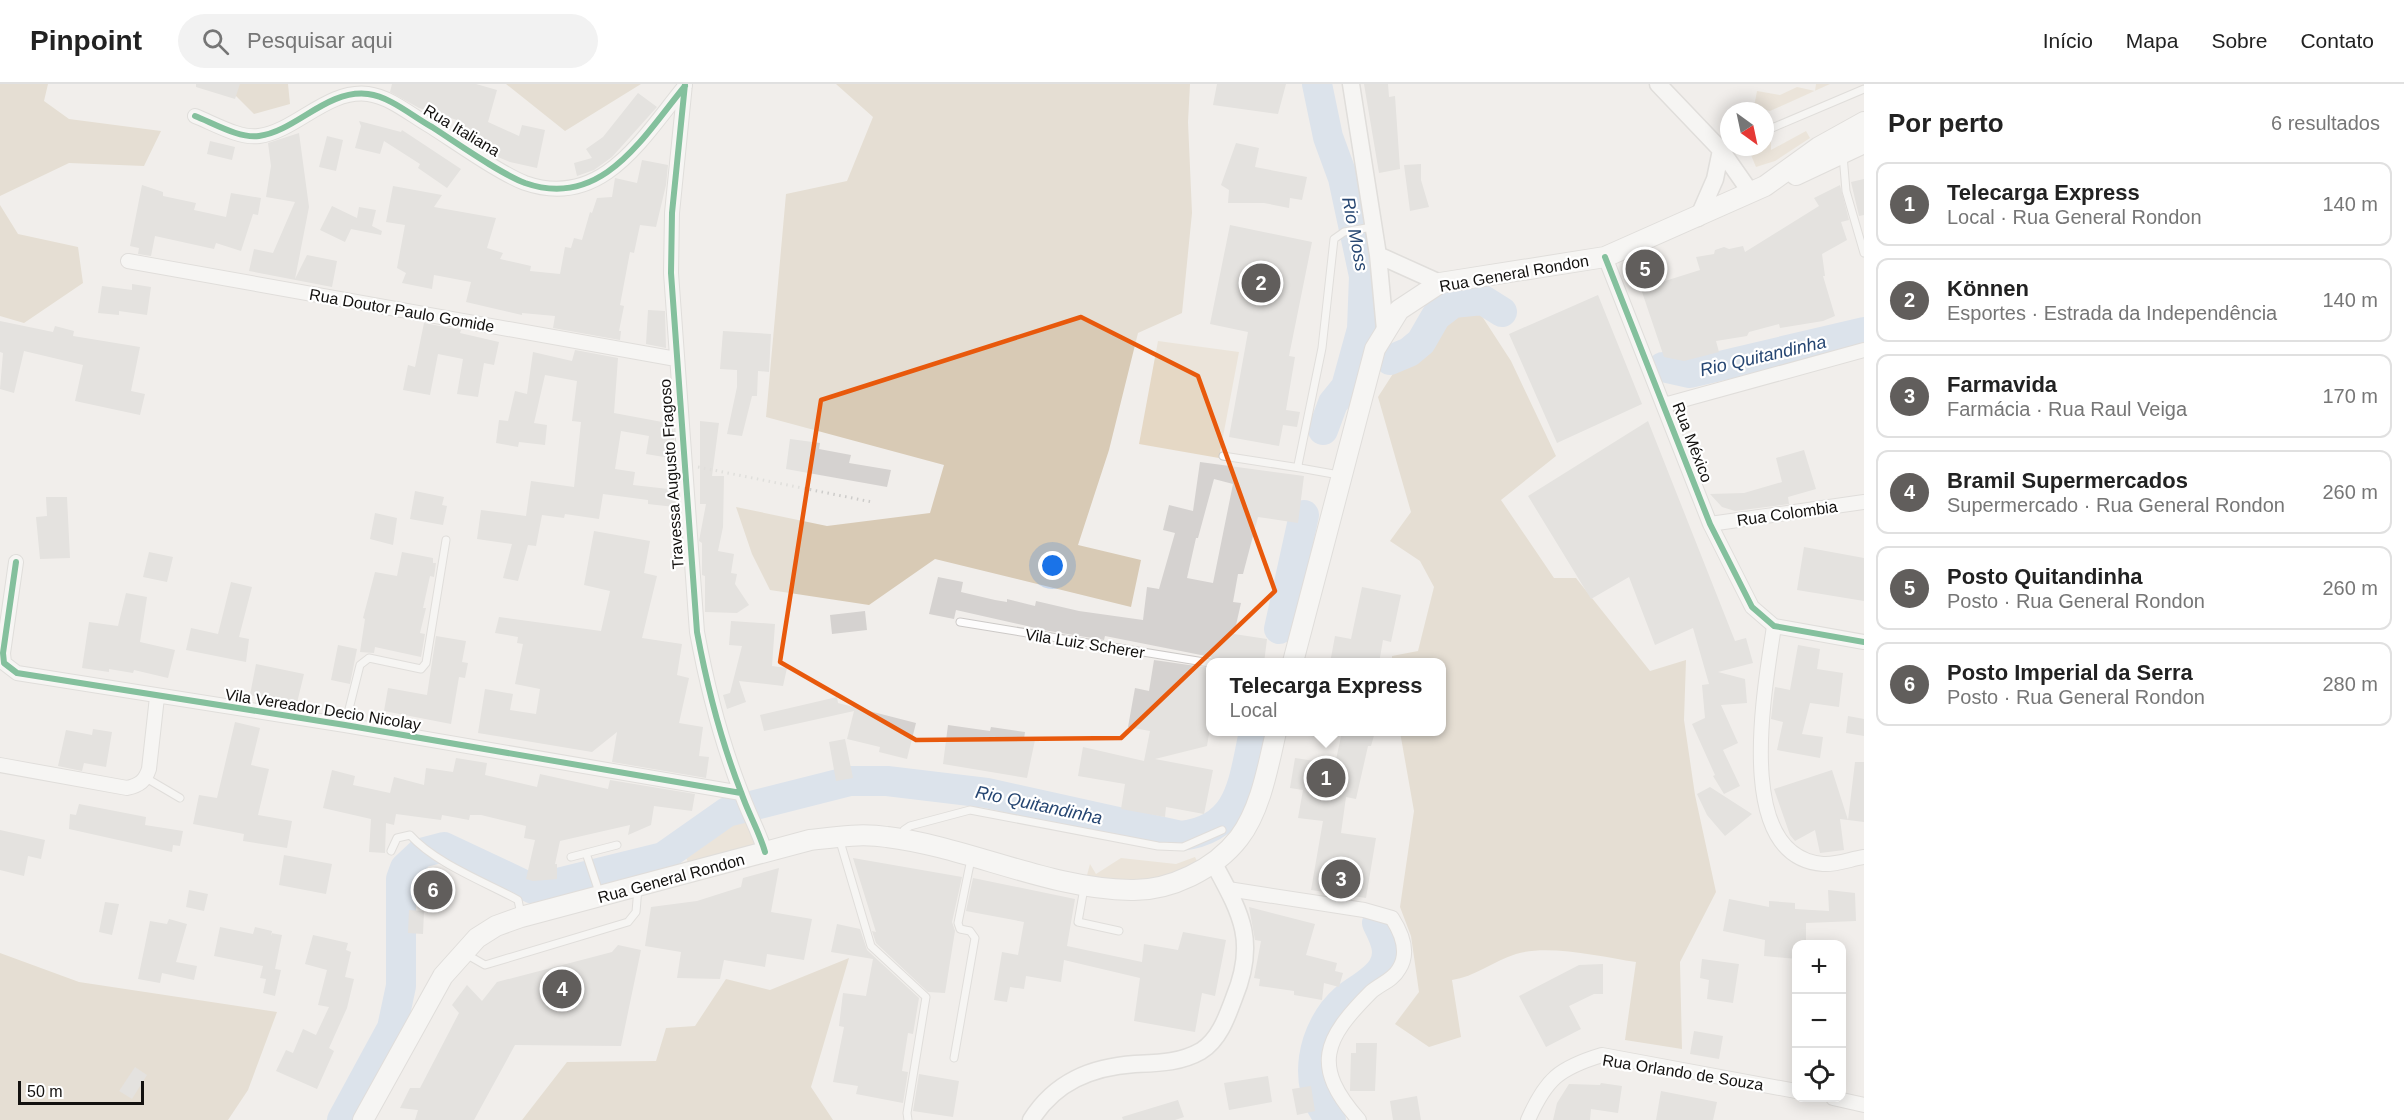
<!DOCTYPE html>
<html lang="pt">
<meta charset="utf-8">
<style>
:root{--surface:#fff;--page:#f2f2f2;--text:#222;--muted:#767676;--line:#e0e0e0;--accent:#615e5c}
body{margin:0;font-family:Helvetica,sans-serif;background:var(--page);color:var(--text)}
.controls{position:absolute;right:18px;bottom:18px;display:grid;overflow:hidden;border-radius:12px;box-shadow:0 3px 15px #0003}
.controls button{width:54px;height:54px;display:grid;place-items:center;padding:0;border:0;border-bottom:2px solid var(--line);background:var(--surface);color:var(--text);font:30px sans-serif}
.compass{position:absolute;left:1720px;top:18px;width:54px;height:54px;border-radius:50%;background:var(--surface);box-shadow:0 3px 15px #0003;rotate:147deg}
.scale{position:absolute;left:18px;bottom:15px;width:126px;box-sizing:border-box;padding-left:6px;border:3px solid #13110f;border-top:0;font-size:16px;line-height:21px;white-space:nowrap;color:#13110f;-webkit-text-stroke:4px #fff;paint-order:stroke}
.you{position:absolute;left:1053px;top:482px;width:21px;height:21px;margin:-15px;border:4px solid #fff;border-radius:50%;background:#1a73e8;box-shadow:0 0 0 9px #1a73e833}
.badge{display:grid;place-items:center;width:39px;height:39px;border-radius:50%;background:var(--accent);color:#fff;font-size:20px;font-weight:700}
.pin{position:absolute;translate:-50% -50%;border:3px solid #fff;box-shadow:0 2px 6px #0006}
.popup{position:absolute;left:1206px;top:574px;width:240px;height:78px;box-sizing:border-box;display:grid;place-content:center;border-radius:12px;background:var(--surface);filter:drop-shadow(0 2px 4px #0005);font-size:20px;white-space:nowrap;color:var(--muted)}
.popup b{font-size:22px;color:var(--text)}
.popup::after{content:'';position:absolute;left:50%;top:100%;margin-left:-12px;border:12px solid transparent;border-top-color:var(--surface)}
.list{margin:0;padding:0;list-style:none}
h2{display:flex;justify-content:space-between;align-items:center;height:78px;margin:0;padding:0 24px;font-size:26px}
h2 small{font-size:20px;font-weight:400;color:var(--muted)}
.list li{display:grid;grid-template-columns:39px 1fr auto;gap:18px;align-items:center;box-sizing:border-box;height:84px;margin:0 12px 12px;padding:0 12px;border:2px solid var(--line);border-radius:12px}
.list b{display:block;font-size:22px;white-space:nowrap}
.list p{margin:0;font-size:20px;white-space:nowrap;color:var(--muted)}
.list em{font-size:20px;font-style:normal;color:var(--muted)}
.icon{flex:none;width:33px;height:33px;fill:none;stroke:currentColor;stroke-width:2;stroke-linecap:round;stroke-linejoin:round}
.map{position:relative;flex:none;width:1864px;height:1036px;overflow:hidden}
header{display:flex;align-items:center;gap:36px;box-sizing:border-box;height:84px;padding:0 30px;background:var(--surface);border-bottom:2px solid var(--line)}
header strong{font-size:28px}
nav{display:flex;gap:33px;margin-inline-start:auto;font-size:21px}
.search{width:420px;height:54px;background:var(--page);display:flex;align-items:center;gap:15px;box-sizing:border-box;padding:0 21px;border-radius:33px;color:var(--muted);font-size:22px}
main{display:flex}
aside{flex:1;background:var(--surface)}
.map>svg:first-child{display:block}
.green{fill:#e5d8c5}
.forest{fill:#d8cab5}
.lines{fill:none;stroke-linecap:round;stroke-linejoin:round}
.river{stroke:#c4d4eb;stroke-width:30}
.building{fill:#d5d2d0;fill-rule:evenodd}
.service-casing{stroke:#ccc9c7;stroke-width:9}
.minor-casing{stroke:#ccc9c7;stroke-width:16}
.tertiary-casing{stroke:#ccc9c7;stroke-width:19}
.secondary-casing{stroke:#ccc9c7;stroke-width:22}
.path{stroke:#cdccca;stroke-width:3;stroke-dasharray:1.5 4.5;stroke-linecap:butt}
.service{stroke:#fdfcfc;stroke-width:7}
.minor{stroke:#fdfcfc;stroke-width:14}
.tertiary{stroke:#fdfcfc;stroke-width:16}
.secondary{stroke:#fdfcfc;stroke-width:20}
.cycleway-casing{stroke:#fff;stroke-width:10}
.cycleway{stroke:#00873e;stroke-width:6}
.marked{fill:none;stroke:#e8590c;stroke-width:4.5;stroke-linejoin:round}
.labels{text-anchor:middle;stroke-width:4.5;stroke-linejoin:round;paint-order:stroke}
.street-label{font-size:16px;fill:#13110f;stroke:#fff}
.water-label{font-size:18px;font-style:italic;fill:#264672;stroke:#fff}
</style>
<header>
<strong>Pinpoint</strong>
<div class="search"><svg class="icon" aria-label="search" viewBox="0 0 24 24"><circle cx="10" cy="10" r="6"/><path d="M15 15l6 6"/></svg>Pesquisar aqui</div>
<nav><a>Início</a><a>Mapa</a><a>Sobre</a><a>Contato</a></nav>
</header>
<main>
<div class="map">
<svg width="1864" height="1036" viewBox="0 0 1864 1036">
<rect width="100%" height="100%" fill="#f1eeeb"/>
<path class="green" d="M1816 0H1830L1770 27 1754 23 1757 7 1780 11 1797 3 1815 7Z
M1806 47 1810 54 1775 77 1756 83 1748 64 1765 63V52L1771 55V66Z
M1158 257 1239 268 1219 374 1139 360Z
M744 735 757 763 690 782 685 772 727 741Z
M1195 773 1197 777C1166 794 1121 810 1087 791L1090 780 1096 790 1121 774 1176 780Z"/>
<path class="forest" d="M0 0H48L44 17 69 35 161 47 144 82 69 79 0 112Z
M224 0H288L290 20 254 30Z
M506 0H641L565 47Z
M836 0H1190L1188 38 1192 129 1182 229 1138 249 1109 366 1078 461 1141 476 1131 523 935 475 869 521 770 506 752 470 736 423 827 442 930 429 944 381 766 333 786 110 847 97 873 33Z
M0 121 18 150 78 163 83 199 24 239 0 232Z
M1476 223 1511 277 1556 372 1501 416 1554 494H1576L1650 587 1686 576 1684 636 1695 711 1716 808 1680 878 1682 965 1625 956 1636 878C1601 873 1549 860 1516 870 1494 877 1474 893 1452 896L1461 953 1429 963 1395 940 1419 908 1411 852 1400 823 1414 727 1400 648H1442V578H1392V572L1418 567 1434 503 1420 477 1390 457 1411 428 1378 313 1414 257Z
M0 869 79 898 277 928 248 1006 228 1036H0Z
M849 874 811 1003 833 1036H522L567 978 656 977 666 944 695 942 726 895 770 906Z"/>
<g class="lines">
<path class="river" d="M1317 0 1328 53 1343 94 1364 192 1362 245 1346 303 1333 319 1323 346
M1390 276 1409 268 1421 258 1436 232 1453 219 1483 216 1502 228
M1663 283 1690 289 1864 248
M1279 545 1304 431
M342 1036 392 944 401 902V795L405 784 421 769 444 763 533 805 663 773 727 728 850 697H887L987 709 1181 752C1242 745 1243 697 1254 648
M1331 1036C1300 1002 1312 944 1345 915 1356 906 1376 896 1383 883 1392 868 1384 853 1377 839"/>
</g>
<path class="building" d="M196 0H240L235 15 196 3Z
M392 0H476L497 6 488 38 519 52 522 41 545 46 537 84 510 78 488 69 459 50 463 39 460 37 419 24 390 8Z
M1217 0H1286L1278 30 1213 21Z
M1364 0H1388L1389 13 1395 12 1400 85 1379 89Z
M638 9 657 23 612 73 594 86 577 92 574 79 592 74 586 65 603 53Z
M359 37 401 48 402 46 461 85 447 104 418 84 420 80 384 57 380 70 355 64 361 42Z
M299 49 309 123 295 195 307 171 337 177 332 203 249 187 254 165 273 169 295 118 266 113 271 82 268 59Z
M327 52 343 56 336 87 319 83Z
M210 57 235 63 232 76 207 70Z
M1236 59 1259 64 1255 83 1307 93 1302 116 1290 114 1289 124 1264 119H1228L1229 106 1221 101Z
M642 76 668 81 666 101 656 143 640 141 634 169 630 168 620 221 624 222 619 247H621L620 256 553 244 555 232 522 229V231L466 218 471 198 434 191 432 205 402 199 406 189 397 184 405 141 386 138 393 102 442 111 434 123 496 134 487 164 503 169 500 175 531 182 530 187 560 190 565 163 571 164 574 154 582 156 590 128 592 129 597 114 612 113 615 94 637 99Z
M1421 80V96L1429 123 1410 127 1404 81Z
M1864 95V131L1859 132 1851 98Z
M142 101 163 108V112L196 119 194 126 226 133 231 109 261 114 258 131 253 130 241 167 216 159 214 165 155 152 151 172 138 170 139 164 130 162Z
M1840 101 1849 136 1841 138 1847 156 1822 170 1825 192H1823L1835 232 1823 237 1780 244 1779 240 1749 248 1747 252 1716 257 1719 268 1684 277 1664 273 1639 199 1632 202 1625 179 1658 169 1665 197 1700 186 1696 173 1714 170 1715 166 1724 163 1729 165 1743 162 1745 168 1819 122 1814 114Z
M332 122 357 134 359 123 376 126 372 142 382 147 381 151 351 145 345 158 320 146Z
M1230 141 1312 158 1289 272 1295 273 1286 326 1300 328 1297 343 1283 341 1279 362 1229 353 1248 248 1210 240Z
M132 200 151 203 147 231 119 227V231L98 229 102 202 132 206Z
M1598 211 1642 320 1557 359 1509 250Z
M648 226 665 227 666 264 646 260Z
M0 237 53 248 55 242 74 247 73 252 140 263 131 307 145 310 140 331 75 317 83 281 24 267 14 309 0 305 3 269 0 268Z
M424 239 461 246 460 249 499 258 494 281 484 279 478 313 457 310 463 275 438 270 430 311 403 306 408 281 415 283Z
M723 247 771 250 769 288 758 287 757 312H752L742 352 727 350 737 303V286L720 285Z
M575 266 618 274 614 329 673 340 675 370H671L670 374 646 370 649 352 621 347 615 385 635 388 633 401 677 406 675 423 648 420V416L603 410 599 435 565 430 564 434 542 431 536 462 528 461 518 497 503 494 512 460 477 455 481 426 526 432 531 397 574 403 581 338 572 337 577 297 545 291 534 339 547 341 545 361 519 358 518 363 496 359 499 336 508 337 515 307 527 310 533 268 572 277Z
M700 337 719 339 712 392H724L723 443 718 467 734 470 731 489 737 490 735 500 749 521 737 529 705 528V492L702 491V459L699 457 706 420H700Z
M1648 337 1735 557 1746 554 1753 579 1718 588 1745 595 1747 619 1721 621 1738 659 1723 666 1740 702 1724 710 1713 692 1715 691 1692 640 1705 634 1702 601 1709 600 1693 544 1655 561 1629 493 1591 515 1528 412Z
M790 355 820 359 819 365 851 371 849 379 891 386 887 403 786 385Z
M1804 366 1816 405 1788 413 1789 420 1735 427 1722 423 1710 410 1744 409 1782 398 1776 374Z
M1200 378 1304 392 1298 439 1258 433 1243 490H1238L1233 518 1241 519 1234 550 1267 555 1264 579H1215L1211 573 1105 552 1104 556 1049 547 956 526 954 535 929 530 938 493 963 498 961 508 995 516 1007 518V515L1035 522 1036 517 1079 527 1143 536 1147 503 1159 505 1175 449 1163 446 1169 421 1193 427ZM1214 395 1233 400 1213 499 1187 494 1196 454H1198Z
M415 407 444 413 442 421 447 422 443 441 410 435Z
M46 413H67L70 474 40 475 36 433 47 432Z
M375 429 397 434 393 461 370 455Z
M594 447 650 457 644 489 657 492 642 554 682 560 677 591 689 594 679 639 703 643 699 672 709 673 706 694 612 678 617 648 592 668 478 649 485 605 513 610 510 626 536 630 540 605 515 600 523 560 517 559 518 553 495 549 499 533 601 547 610 507 584 501Z
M1804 463 1864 474V517L1797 506Z
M149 468 173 473 167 498 143 493Z
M402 468 433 474V479H436L434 493 430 492 423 524H426L420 549 425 550 421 573 375 563 374 569 360 568 365 535 363 534 375 488 397 492Z
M231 498 252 503 239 553 249 555 246 578 186 566 191 544 218 550Z
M1362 503 1401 511 1391 558 1383 556 1379 579H1330L1335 552 1351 555Z
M126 509 147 513 140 558 175 566 168 594 134 586 133 589 109 585V588L82 584 89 538 118 542Z
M865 527 867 546 832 550 830 531Z
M731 537 775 540 772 582 787 584 783 602 739 597 746 618 727 625 723 611 730 609 742 562 729 561Z
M436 552 466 557 462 578 468 579 465 594 459 593 451 640 384 627 388 604 427 611Z
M338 561 357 565 350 600 331 596Z
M1798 561 1820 565 1817 585 1843 589 1839 623 1810 619 1802 650 1823 653 1820 674 1777 666 1783 638 1771 635 1774 609 1775 603 1790 606Z
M1154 576 1210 584V644L1207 662 1155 675 1213 686 1204 730 1166 723 1165 733 1121 725 1125 700 1078 692 1083 663 1144 677 1150 647 1128 643 1135 604 1149 607Z
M256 580 304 590 296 623 250 611Z
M837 613 838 619 916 639 907 675 879 668 880 663 847 655 854 627 764 647 760 631Z
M1848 632 1864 635V652L1846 649Z
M235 638 260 644 251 681 269 685 258 731 292 737 287 764 243 757 244 750 193 740 199 711 217 714Z
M948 641 990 647 991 643 1025 648 1024 655 1035 656 1027 694 943 680Z
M93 645 112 648 106 683 84 679 82 687 58 682 66 646 92 651Z
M1342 648H1375L1371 662H1368L1356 715 1346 713 1341 749 1376 754 1366 814 1311 806 1323 737 1298 734 1303 706 1290 704 1295 674 1335 680Z
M845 655 853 694 836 697 829 658Z
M456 674 487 679 485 691 537 703 540 690 608 705 610 696 695 710 692 727 654 722 651 741 628 751 630 741 560 757 555 780H557V795L533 797 526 795 535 756 524 754 526 742 481 731H470L469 736 442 731 441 736 396 730 394 741 386 739 385 769 369 768 371 735 323 724 332 686 355 692 353 701 390 709 394 693 424 701 426 684 453 688Z
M1855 678H1864V738L1848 736Z
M1832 686 1848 736 1840 735 1844 766 1820 769 1815 746 1795 757 1790 751 1774 705Z
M1710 703 1752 730 1725 752 1707 731 1697 710Z
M79 720 146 733 145 741 183 747 180 762 173 761 172 768 69 745 70 730 76 731Z
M0 746 45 756 41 775 28 772 24 792 0 786Z
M284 771 332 780 326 810 279 801Z
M853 774 962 793 952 838 955 847 945 909 928 908 876 859 872 847 876 848Z
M779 784 771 828 812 835 804 876 767 870 765 883 724 876 720 895 677 894 681 868 645 862 651 823 697 817 741 803 743 794Z
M973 794 1075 815 1067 862 1142 878 1144 860 1178 866 1183 848 1226 856 1215 912 1202 909 1195 948 1134 937 1140 894 1064 876 1061 898 1026 892 1024 905 1010 903 1007 918 994 916 1002 868 1018 871 1024 838 966 827Z
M189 806 208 810 204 827 186 823Z
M1828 806 1855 809 1856 837 1806 839V861H1797V875L1764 872 1765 856 1723 847 1729 815 1769 823V817L1795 819V825L1829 827Z
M105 818 119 820 112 851 99 848Z
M1249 823 1315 840 1306 871 1337 879 1335 887 1343 889 1339 903 1324 899 1322 916 1294 911V907L1259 902 1260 895 1254 894 1261 857 1255 856Z
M409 826 424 827 423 850 408 849Z
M169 835 187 840 176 878 197 882 194 896 162 889 160 899 138 895 150 837 167 840Z
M837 840 860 845 867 866 919 914 913 950 908 949 902 987 908 988 903 1019 856 1010 858 1002 833 998 844 943 839 942 843 909 866 912 873 875 831 868Z
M220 843 253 850 255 843 272 847 271 852V849L282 851 275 885 281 886 275 912 263 909 266 895 260 894 263 882 214 872Z
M313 851 348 859 346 866 351 868 345 893 354 895 347 924 329 964 334 967 317 1005 276 987 286 966 293 969 303 945 316 951 329 923 318 921 327 886 305 880Z
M618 861 641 866 621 962 515 961 474 1036H415L418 1026 400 1024 410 1004H420L459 929 452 921 467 901 482 917 497 898 612 868Z
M1702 875 1739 880 1733 919 1707 915 1709 896 1700 894Z
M1603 880V910H1594L1569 922 1581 945 1546 963 1519 912 1579 881Z
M1694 947 1723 952 1719 975 1690 970Z
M1356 959H1377L1375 1007H1350L1351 969H1356Z
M135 983 147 991 132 1015 119 1007Z
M919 990 959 997 953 1033 913 1027Z
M1268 992 1272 1018 1229 1026 1224 999Z
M1601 999 1622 1002 1618 1029 1591 1025 1590 1036H1553L1557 1019 1569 1000 1600 1001Z
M1311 1002 1315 1027 1297 1031 1292 1005Z
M1661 1007 1717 1018 1713 1036H1656Z
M1417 1012 1421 1036H1393L1390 1017Z
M1178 1016 1184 1033 1175 1036H1123L1122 1033Z"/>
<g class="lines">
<g class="service-casing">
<path id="service" d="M1765 47 1864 5
M1843 71 1846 107 1864 169
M1223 372 1300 384
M1339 391 1300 384 1298 381 1322 264 1334 155 1344 148 1372 143
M960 538 1210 579
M345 641 360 581 369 574 421 585 426 579 446 456
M146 694 180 714
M839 754 871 862 926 913 907 1029 908 1036
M902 754 904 746 910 742 970 726 1158 762 1183 763 1222 746
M391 767 397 754 410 751C435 779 485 798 518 816L521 830
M586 769 600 811
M571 773 617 761
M1084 804 1078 838 1119 847
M464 869 485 881 628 838 636 828 638 804
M954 974 975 854 970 847 960 845 958 839 971 775"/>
</g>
<g class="minor-casing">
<path id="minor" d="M685 0 672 129 671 189 697 548C707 602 721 657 741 708 748 729 759 747 765 768
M195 32C213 39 240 55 259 52 296 47 327 5 368 10 391 13 412 32 432 43 457 59 499 89 525 99 602 126 643 53 685 2
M1605 173 1710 440 1752 523 1774 542 1864 558
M128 177 676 275
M1664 321 1864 266
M1710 440 1864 418
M16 478 3 569 4 579 17 589 345 641 741 709
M1774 542C1766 599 1731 773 1823 780 1836 781 1851 775 1864 773
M0 681 127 704C140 701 145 697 149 685L157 613
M1228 805 1364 826 1392 834C1401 848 1410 868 1399 885 1393 896 1380 900 1371 908 1324 955 1311 982 1359 1036
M1833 1014 1864 1021
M1528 1036C1546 995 1559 984 1602 971L1796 1007"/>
</g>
<g class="tertiary-casing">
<path id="tertiary" d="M1351 0 1378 171 1385 246
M1658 0 1721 66 1751 109
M1698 134 1715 95 1721 66
M1378 171 1440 199
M1031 1036C1055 998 1091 983 1135 980 1158 979 1180 979 1201 967 1219 956 1227 933 1234 914 1258 856 1240 828 1213 778"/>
</g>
<g class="secondary-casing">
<path id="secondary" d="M1796 91 1864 59
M1293 578 1375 265 1399 226 1440 199 1605 173 1765 102 1819 63 1864 38
M363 1036 443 892 477 854 496 842 521 833 810 756C835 753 861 749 887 753 968 763 1049 805 1131 806 1170 807 1215 785 1239 754 1261 725 1268 682 1276 648"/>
</g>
<path class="path" d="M698 383 872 418"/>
<use href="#service" class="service"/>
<use href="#minor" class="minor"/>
<use href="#tertiary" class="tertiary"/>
<use href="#secondary" class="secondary"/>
<g class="cycleway-casing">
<path id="cycleway" d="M685 0 672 129 671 189 697 548C707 602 721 657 741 708 748 729 759 747 765 768
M195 32C213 39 240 55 259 52 296 47 327 5 368 10 391 13 412 32 432 43 457 59 499 89 525 99 602 126 643 53 685 2
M1605 173 1710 440 1752 523 1774 542 1864 558
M16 478 3 569 4 579 17 589 345 641 741 709"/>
</g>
<use href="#cycleway" class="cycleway"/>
</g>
<path d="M0 0H1864V1036H0ZM1081 233 1198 292 1275 507 1121 654 916 656 780 578 821 316Z" fill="#f1eeeb" fill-opacity=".55" fill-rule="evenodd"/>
<path class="marked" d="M1081 233 1198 292 1275 507 1121 654 916 656 780 578 821 316Z"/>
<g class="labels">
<g class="street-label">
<text transform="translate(462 46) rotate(31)" y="6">Rua Italiana</text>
<text transform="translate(1514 189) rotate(-10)" y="6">Rua General Rondon</text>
<text transform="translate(402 226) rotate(10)" y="6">Rua Doutor Paulo Gomide</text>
<text transform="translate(1693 358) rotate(69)" y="6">Rua México</text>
<text transform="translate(671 390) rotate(-94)" y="6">Travessa Augusto Fragoso</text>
<text transform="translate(1787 429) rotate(-8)" y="6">Rua Colombia</text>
<text transform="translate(1085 559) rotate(9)" y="6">Vila Luiz Scherer</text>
<text transform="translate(323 625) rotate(9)" y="6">Vila Vereador Decio Nicolay</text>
<text transform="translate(671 794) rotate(-15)" y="6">Rua General Rondon</text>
<text transform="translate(1683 988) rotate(9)" y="6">Rua Orlando de Souza</text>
</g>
<g class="water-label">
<text transform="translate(1355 150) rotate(79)" y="6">Rio Moss</text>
<text transform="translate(1763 272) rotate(-13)" y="6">Rio Quitandinha</text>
<text transform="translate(1039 721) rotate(12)" y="6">Rio Quitandinha</text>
</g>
</g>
</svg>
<div class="controls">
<button>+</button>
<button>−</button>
<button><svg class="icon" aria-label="locate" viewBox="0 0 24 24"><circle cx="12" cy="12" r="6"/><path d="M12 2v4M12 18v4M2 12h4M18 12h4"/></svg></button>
</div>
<svg class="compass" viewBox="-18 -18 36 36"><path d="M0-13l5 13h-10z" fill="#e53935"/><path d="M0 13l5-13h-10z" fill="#767676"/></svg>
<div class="scale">50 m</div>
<div class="you"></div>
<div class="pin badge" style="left:1326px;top:694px">1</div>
<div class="popup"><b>Telecarga Express</b>Local</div>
<div class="pin badge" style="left:1261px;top:199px">2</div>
<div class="pin badge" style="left:1341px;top:795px">3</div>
<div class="pin badge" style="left:562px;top:905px">4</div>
<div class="pin badge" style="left:1645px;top:185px">5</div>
<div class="pin badge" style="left:433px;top:806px">6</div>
</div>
<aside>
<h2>Por perto<small>6 resultados</small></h2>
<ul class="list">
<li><span class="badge">1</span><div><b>Telecarga Express</b><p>Local · Rua General Rondon</p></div><em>140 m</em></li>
<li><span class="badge">2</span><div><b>Können</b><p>Esportes · Estrada da Independência</p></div><em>140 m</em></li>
<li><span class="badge">3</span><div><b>Farmavida</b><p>Farmácia · Rua Raul Veiga</p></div><em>170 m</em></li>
<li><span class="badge">4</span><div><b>Bramil Supermercados</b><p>Supermercado · Rua General Rondon</p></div><em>260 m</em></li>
<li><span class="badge">5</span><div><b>Posto Quitandinha</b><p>Posto · Rua General Rondon</p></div><em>260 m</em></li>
<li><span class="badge">6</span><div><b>Posto Imperial da Serra</b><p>Posto · Rua General Rondon</p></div><em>280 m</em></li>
</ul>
</aside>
</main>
